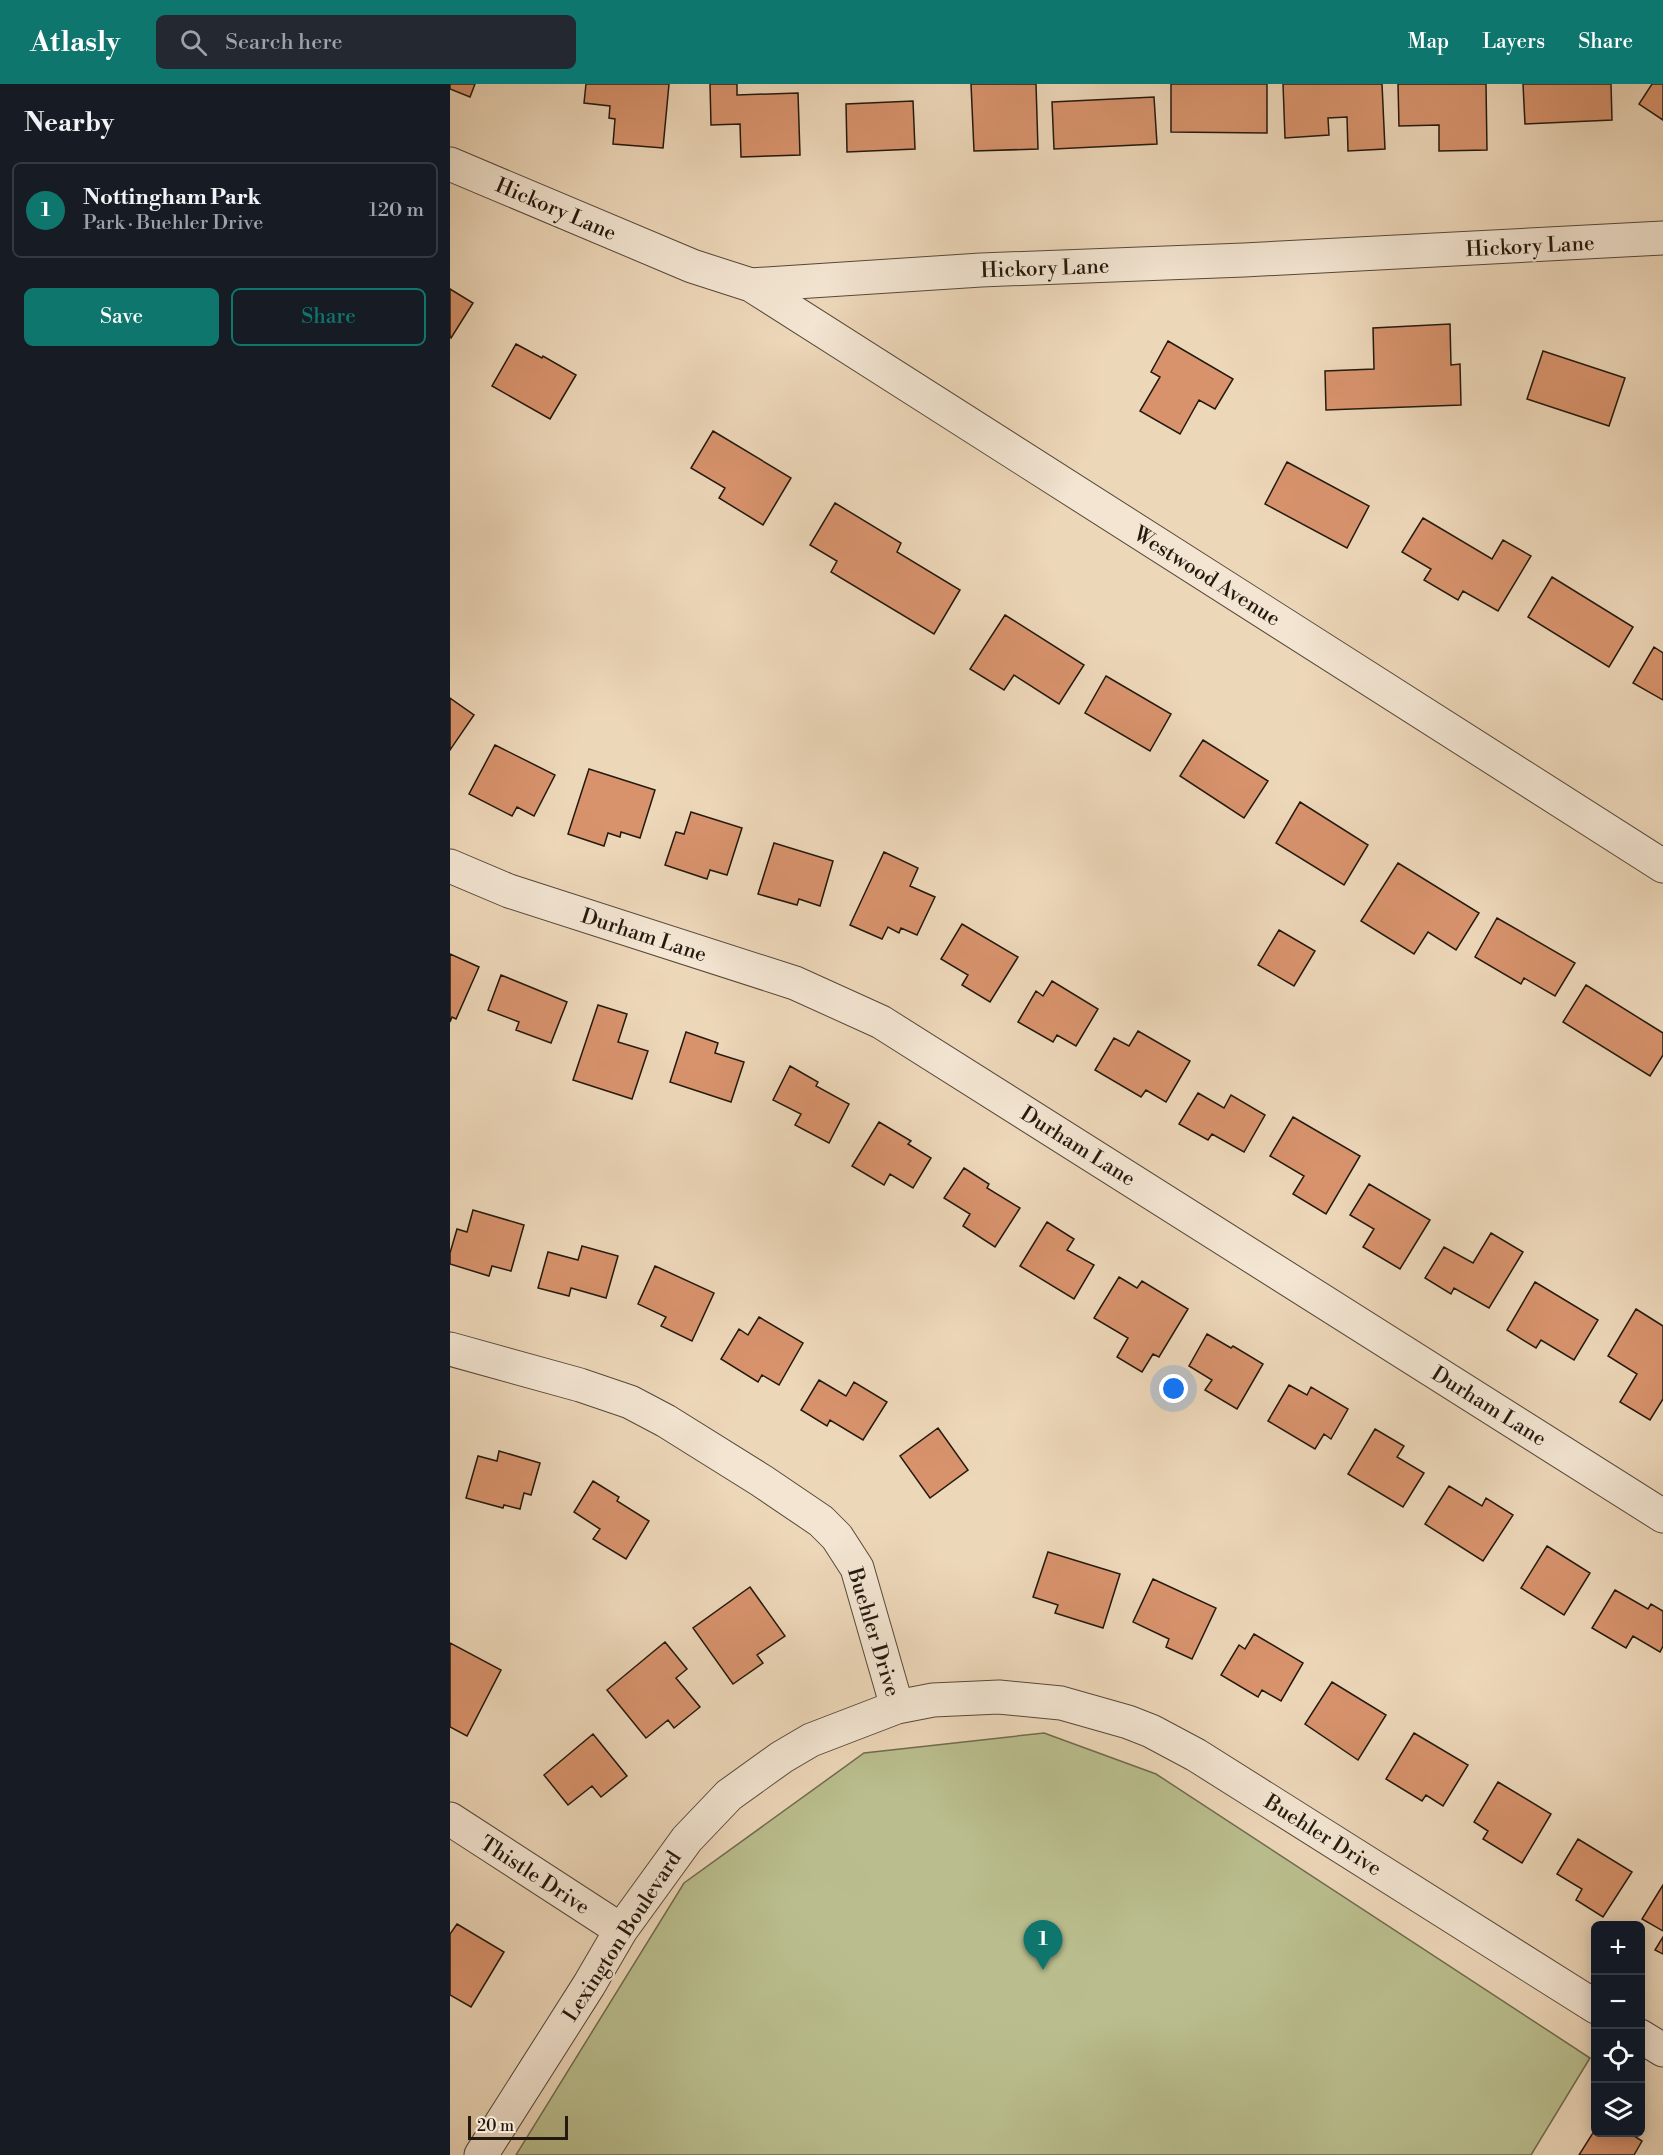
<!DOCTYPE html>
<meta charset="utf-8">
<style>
:root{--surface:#171b24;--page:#242831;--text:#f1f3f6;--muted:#9ea1a6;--line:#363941;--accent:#0f766e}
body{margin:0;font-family:"Libre Bodoni",serif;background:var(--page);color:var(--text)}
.controls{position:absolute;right:18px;bottom:18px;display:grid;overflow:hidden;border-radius:9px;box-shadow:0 3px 15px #0003}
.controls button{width:54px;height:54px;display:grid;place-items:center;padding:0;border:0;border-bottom:2px solid var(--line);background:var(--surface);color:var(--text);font:30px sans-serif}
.scale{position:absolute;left:18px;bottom:15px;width:100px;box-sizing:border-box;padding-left:6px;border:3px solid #23190e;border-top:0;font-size:16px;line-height:21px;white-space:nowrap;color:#23190e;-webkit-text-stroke:4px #f3e5d2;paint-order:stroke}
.you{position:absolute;left:724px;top:1305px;width:21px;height:21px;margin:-15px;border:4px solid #fff;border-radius:50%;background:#1a73e8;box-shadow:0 0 0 9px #1a73e833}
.badge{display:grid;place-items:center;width:39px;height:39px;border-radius:50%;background:var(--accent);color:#fff;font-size:20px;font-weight:700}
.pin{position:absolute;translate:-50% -50px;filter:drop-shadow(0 2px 3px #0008)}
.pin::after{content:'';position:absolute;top:32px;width:21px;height:18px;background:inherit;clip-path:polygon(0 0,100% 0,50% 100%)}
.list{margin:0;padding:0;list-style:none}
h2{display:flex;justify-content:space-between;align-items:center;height:78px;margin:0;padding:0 24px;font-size:26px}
h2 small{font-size:20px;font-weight:400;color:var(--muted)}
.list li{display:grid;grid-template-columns:39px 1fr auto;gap:18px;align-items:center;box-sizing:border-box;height:96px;margin:0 12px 12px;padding:0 12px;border:2px solid var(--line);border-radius:9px}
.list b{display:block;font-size:22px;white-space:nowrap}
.list p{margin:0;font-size:20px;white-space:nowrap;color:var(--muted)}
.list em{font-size:20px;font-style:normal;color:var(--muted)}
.actions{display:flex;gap:12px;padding:18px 24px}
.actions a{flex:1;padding:14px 0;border:2px solid var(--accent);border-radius:9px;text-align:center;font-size:21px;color:var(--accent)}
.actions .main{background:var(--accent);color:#fff}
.icon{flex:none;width:33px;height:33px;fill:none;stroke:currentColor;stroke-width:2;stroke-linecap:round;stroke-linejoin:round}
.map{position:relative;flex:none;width:1213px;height:2071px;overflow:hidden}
header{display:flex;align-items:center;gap:36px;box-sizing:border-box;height:84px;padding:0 30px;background:var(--accent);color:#fff}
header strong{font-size:28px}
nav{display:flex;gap:33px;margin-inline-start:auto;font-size:21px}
.search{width:420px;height:54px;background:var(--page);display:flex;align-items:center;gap:15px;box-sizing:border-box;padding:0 21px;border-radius:9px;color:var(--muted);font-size:22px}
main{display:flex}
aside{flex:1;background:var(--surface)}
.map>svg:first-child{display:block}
.green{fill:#babe8e;stroke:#6e6c4e;stroke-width:1.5}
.building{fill:#d8936d;stroke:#23190e;stroke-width:1.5}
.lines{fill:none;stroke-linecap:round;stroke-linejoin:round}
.minor-casing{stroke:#564839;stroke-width:35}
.minor{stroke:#f3e5d2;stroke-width:33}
.labels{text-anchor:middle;stroke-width:4.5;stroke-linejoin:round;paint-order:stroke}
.street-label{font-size:21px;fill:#23190e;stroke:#f3e5d2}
</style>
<header>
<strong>Atlasly</strong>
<div class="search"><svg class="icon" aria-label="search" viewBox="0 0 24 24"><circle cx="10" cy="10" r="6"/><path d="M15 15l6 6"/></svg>Search here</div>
<nav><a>Map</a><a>Layers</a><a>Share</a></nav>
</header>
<main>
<aside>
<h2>Nearby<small></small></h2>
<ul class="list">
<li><span class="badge">1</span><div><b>Nottingham Park</b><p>Park · Buehler Drive</p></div><em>120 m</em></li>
</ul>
<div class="actions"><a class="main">Save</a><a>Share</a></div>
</aside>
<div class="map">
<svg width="1213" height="2071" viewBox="0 0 1213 2071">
<rect width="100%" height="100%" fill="#edd7b9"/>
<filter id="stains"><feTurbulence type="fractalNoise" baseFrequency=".00333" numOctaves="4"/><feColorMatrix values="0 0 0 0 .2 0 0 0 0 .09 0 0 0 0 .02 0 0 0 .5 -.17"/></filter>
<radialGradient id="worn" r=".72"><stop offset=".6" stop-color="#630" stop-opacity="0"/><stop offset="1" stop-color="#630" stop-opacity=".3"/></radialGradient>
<path class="green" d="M594 1649 706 1690 1140 1974 1081 2071H66L234 1799 414 1669Z"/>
<path class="building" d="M0 0H25L20 13 0 5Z
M136 0H219L213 64 163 60 165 35 159 34 160 22 134 19Z
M260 0H287V11L348 9 350 71 291 73 290 40 261 41Z
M521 0H586L588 65 524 67Z
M721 0H817V49L721 48Z
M833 0H932L935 65 898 67 897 33 878 34 879 51 835 54Z
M948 0H1036L1037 66 989 67V41L949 42Z
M1073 0H1161L1162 36 1075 40Z
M1202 0H1213V36L1189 20Z
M704 13 707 60 604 65 602 18Z
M463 17 465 65 397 68 396 20Z
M0 205 23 219 1 254 0 253Z
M1000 240 1001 281 1010 280 1011 321 876 326 875 287 924 285 923 244Z
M718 257 783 295 765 325 749 316 730 350 690 327 710 293 701 288Z
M66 260 92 274 93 272 126 291 100 335 42 302Z
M1093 267 1175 294 1159 342 1077 315Z
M263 347 341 394 313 441 269 414 275 404 241 384Z
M837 378 919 422 897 464 815 420Z
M385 419 451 459 447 468 510 506 484 550 381 488 387 477 360 461Z
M973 434 1042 475 1053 456 1081 472 1048 527 1013 507 1008 516 974 496 981 485 952 468Z
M1102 493 1183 543 1159 583 1078 533Z
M555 531 634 581 609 620 564 591 554 606 520 585Z
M1204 563 1213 569V616L1183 599Z
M656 592 721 630 700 667 635 629Z
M0 614 24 631 0 666Z
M753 656 818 697 794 734 730 692Z
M45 661 105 691 84 732 67 723 62 732 19 710Z
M139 685 205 706 190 754 171 748 170 753 158 749 154 762 118 750Z
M850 718 918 761 894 801 826 759Z
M241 728 292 744 277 791 260 786 257 795 215 781 226 748 234 750Z
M324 759 383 777 370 822 349 815 347 821 308 810Z
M434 768 468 784 460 802 485 813 467 851 451 844 449 849 438 843 432 855 400 841Z
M948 779 1029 829 1006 866 978 848 964 870 911 837Z
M1047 834 1125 879 1105 912 1074 894 1071 900 1025 873Z
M512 840 568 873 540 918 512 901 518 891 491 875Z
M829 846 865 867 844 902 808 881Z
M0 870 29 883 6 935 2 933 0 938Z
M51 891 117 918 101 959 66 946 69 938 38 926Z
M602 897 648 925 626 962 607 951 603 958 568 938 586 907 593 912Z
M1136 901 1213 949V971L1200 992 1113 938Z
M148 921 177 930 168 958 198 967 182 1015 123 996Z
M688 947 740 977 716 1018 696 1006 691 1013 645 986 664 954 679 962Z
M236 948 268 959 265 969 294 978 281 1018 220 998Z
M340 982 368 998 366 1002 399 1020 379 1059 345 1041 351 1030 323 1016Z
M748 1009 774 1024 781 1011 815 1031 794 1068 762 1050 758 1056 729 1040Z
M843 1033 910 1072 876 1130 843 1110 854 1092 820 1072Z
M429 1038 461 1057 458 1060 481 1074 463 1104 440 1090 434 1101 402 1082Z
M514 1084 539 1100 537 1104 570 1124 545 1163 513 1142 520 1130 494 1114Z
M919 1100 980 1136 950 1185 913 1163 924 1145 900 1131Z
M23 1126 74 1141 61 1187 42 1182 39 1192 0 1180V1169L7 1145 17 1148Z
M597 1138 624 1155 617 1166 644 1181 624 1215 570 1182Z
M1041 1149 1073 1168 1039 1224 1004 1204 1001 1210 975 1194 994 1163 1023 1179Z
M132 1162 168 1172 156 1214 121 1204 119 1212 88 1204 98 1168 128 1176Z
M205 1182 264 1209 242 1257 211 1242 216 1233 188 1220Z
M669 1193 687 1204 692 1197 738 1225 709 1273 703 1270 692 1288 667 1273 678 1254 644 1234Z
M1085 1198 1148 1236 1124 1276 1091 1256 1086 1264 1057 1246Z
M1186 1225 1213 1242V1315L1200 1336 1170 1318 1187 1290 1158 1272Z
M309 1233 353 1259 329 1301 312 1291 308 1298 271 1275 289 1245 298 1251Z
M757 1250 781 1264 783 1262 813 1280 787 1325 755 1306 762 1296 739 1282Z
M369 1296 396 1312 404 1298 437 1318 413 1356 380 1336 377 1342 351 1326Z
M839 1301 857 1311 861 1303 898 1325 881 1355 874 1350 865 1365 818 1337Z
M488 1344 518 1386 480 1414 450 1372Z
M925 1345 954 1362 947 1373 974 1389 953 1423 898 1390Z
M49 1367 90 1379 81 1411 74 1409 70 1425 54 1421 53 1424 16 1414 28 1372 47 1377Z
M143 1397 169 1413 167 1417 199 1437 176 1475 143 1455 150 1445 124 1428Z
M999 1402 1032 1422 1036 1414 1063 1431 1033 1477 975 1440Z
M1097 1462 1140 1489 1114 1531 1071 1504Z
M598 1468 670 1490 653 1544 605 1529 608 1521 583 1513Z
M703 1495 766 1524 742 1575 716 1563 719 1555 683 1538Z
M300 1503 335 1552 307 1571 313 1579 283 1600 243 1544Z
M1165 1506 1198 1525 1201 1520 1213 1527V1562L1210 1568 1183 1552 1176 1564 1142 1544Z
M804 1550 853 1579 831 1617 812 1606 808 1613 771 1591 789 1561 795 1565Z
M215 1558 237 1585 226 1594 250 1623 224 1644 218 1636 196 1654 157 1606Z
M0 1559 51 1586 17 1652 0 1643Z
M882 1598 936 1631 908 1676 855 1640Z
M964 1649 1018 1681 993 1722 976 1711 972 1717 936 1695Z
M143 1650 177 1692 151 1713 142 1702 118 1721 94 1691Z
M1048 1698 1101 1730 1072 1779 1033 1755 1038 1747 1024 1738Z
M1128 1755 1182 1788 1153 1833 1126 1816 1132 1805 1107 1790Z
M1213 1801V1847L1192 1835Z
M7 1840 54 1868 21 1923 0 1911V1850Z
M1213 1853V1870L1205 1866Z
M1146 2044V2048H1178L1192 2057 1184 2071H1129Z"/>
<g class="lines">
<g class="minor-casing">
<path id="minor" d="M0 80 242 182 301 201 531 186 794 176 1213 154
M301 201 1213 782
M0 782 59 807 345 899 431 938 1213 1432
M0 1265 130 1301 180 1318 216 1337 312 1397 371 1437 387 1453 407 1484 447 1623
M0 1735 171 1846
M1190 1952 1213 1966
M31 2071 139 1901 171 1846 237 1755 279 1711 332 1673 361 1656 447 1623 483 1616 549 1613 611 1619 678 1638 701 1647 746 1671 1146 1923"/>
</g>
<use href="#minor" class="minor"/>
</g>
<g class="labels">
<g class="street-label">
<text transform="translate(106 125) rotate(23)" y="7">Hickory Lane</text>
<text transform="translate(1080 162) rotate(-3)" y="7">Hickory Lane</text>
<text transform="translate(595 184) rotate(-2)" y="7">Hickory Lane</text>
<text transform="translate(757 492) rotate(32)" y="7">Westwood Avenue</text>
<text transform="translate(194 851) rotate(18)" y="7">Durham Lane</text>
<text transform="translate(628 1062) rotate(32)" y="7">Durham Lane</text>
<text transform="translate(1039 1322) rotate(32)" y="7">Durham Lane</text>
<text transform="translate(424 1548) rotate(73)" y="7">Buehler Drive</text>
<text transform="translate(873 1751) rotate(32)" y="7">Buehler Drive</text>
<text transform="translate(85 1791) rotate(33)" y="7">Thistle Drive</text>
<text transform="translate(172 1852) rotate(-57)" y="7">Lexington Boulevard</text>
</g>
</g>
<rect width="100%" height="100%" filter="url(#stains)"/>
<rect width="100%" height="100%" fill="url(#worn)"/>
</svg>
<div class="controls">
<button>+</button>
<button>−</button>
<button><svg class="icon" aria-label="locate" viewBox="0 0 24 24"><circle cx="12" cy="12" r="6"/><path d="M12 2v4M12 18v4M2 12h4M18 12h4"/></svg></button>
<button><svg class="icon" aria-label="layers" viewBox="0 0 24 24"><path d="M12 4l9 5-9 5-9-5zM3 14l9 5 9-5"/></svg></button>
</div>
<div class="scale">20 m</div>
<div class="you"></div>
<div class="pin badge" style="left:593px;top:1886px">1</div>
</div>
</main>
